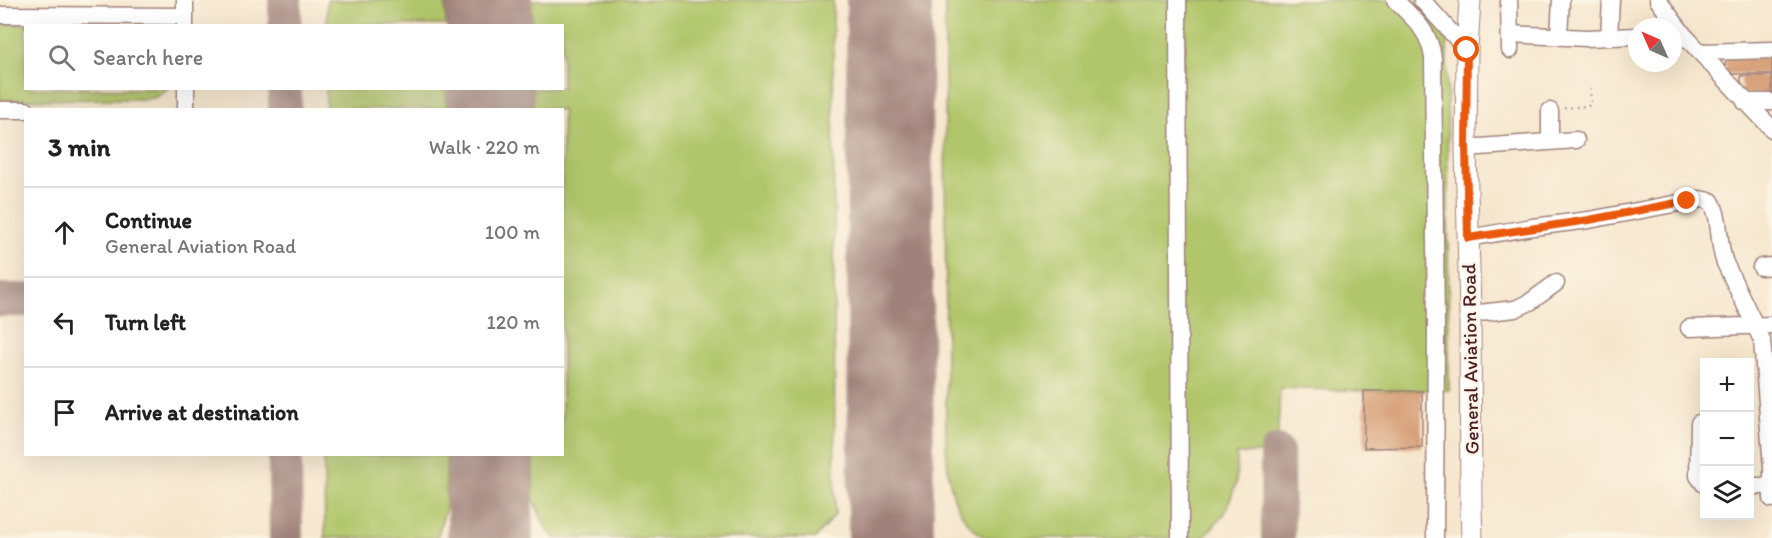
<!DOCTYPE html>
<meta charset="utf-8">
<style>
:root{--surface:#fff;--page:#f2f2f2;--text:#222;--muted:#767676;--line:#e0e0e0}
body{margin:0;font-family:Itim,sans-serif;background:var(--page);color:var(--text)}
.controls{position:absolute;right:18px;bottom:18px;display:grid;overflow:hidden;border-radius:0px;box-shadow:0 6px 24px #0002}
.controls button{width:54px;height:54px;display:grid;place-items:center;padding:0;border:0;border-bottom:2px solid var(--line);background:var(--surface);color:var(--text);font:30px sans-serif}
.compass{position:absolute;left:1628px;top:18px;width:54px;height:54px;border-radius:50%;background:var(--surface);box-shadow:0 6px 24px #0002;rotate:315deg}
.stop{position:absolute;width:18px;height:18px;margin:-14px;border:4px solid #ea580c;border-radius:50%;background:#fff}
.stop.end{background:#ea580c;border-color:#fff;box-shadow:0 2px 6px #0008}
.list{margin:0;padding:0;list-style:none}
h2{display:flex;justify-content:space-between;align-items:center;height:78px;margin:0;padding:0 24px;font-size:26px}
h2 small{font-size:20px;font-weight:400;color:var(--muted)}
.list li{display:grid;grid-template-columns:39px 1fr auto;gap:18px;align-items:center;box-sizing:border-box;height:90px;padding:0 24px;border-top:2px solid var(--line)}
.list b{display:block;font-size:22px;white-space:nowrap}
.list p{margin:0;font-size:20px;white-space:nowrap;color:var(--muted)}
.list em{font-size:20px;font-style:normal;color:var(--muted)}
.icon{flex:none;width:33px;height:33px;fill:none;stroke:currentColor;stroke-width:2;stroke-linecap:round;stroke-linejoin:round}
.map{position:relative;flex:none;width:1772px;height:538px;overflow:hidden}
.search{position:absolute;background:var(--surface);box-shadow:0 6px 24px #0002;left:24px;top:24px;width:540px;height:66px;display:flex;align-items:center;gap:15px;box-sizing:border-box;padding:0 21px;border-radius:0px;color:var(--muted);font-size:22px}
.panel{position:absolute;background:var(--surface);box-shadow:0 6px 24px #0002;left:24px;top:108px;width:540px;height:348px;border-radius:0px}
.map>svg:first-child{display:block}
.green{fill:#b1c66a;stroke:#7e724a;stroke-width:1.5}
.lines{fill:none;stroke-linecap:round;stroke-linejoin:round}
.taxiway{stroke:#a0827c;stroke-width:34}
.runway{stroke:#a0827c;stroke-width:86}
.building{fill:#d8a27b}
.minor-casing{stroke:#a0827c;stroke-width:19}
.major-casing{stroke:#a0827c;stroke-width:23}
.path{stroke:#a0827c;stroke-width:2;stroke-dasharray:1.5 4.5;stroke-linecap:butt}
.minor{stroke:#fff;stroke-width:16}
.major{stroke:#fff;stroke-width:21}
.route{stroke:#ea580c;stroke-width:8}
.labels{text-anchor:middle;stroke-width:4.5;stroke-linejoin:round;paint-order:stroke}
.street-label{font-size:20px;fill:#4a1f2b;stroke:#fcf5e5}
</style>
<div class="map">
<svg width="1772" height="538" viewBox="0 0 1772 538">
<rect width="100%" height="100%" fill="#fcf5e5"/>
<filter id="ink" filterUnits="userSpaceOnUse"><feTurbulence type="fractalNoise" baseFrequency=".0167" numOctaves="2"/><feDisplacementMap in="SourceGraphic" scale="12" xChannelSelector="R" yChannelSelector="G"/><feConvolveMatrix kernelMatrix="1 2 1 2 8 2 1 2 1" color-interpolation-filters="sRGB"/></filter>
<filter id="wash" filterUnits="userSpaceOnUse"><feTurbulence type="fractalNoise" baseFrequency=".008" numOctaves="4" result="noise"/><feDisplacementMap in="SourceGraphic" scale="24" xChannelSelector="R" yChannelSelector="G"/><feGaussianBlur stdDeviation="1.35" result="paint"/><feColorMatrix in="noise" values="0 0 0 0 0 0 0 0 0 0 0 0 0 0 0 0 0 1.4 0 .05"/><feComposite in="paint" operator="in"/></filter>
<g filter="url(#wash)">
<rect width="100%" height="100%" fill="#f6e6cd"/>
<path class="green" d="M327 0H445L446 25H327Z
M532 0H833L835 515 815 538H555L547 530 533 499V455L562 454V110L533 109V89L562 88V26L532 25Z
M945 0H1415L1447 35 1449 390 1364 391 1280 388 1277 452 1237 454 1236 484 1225 513 1203 538H985C952 516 948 482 946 445Z
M0 24 158 25 26 26V88L168 89 157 97 147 99 0 100Z
M326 89H446V109H326Z
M324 455H446V508L437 538H325Z"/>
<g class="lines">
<path class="taxiway" d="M285 0V26
M285 88V110
M0 300H26
M1277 452 1278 538
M285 454 286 538
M890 521 894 538
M490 524 494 538"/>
<path class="runway" d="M489 0V26
M889 0 891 538
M490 88V110
M490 454V538"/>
</g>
<g id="blocks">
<path class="building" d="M1726 56 1772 57V74H1725Z
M1741 76H1772V94H1741Z
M1364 391H1422V447L1364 448Z"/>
</g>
</g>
<g filter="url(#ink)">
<use href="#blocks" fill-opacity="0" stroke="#a0827c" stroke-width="1.5"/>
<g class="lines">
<g class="minor-casing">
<path id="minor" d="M1178 0 1180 538
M1395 0C1413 18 1430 31 1433 58L1436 327 1435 538
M1422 0 1467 50
M1658 0 1683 34 1772 129
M1509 1 1510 50
M0 15 184 16
M185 26V0
M1510 34 1586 38 1637 36
M1559 36 1561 0
M1609 37 1611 0
M1700 52 1772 50
M186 88V110
M1745 102H1772
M0 110H26
M1550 111V142
M1466 148 1576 140
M1468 238 1533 227 1589 220 1700 199 1711 201C1722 220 1717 243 1725 263L1762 340 1772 468V499
M1761 267 1772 266
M1470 314 1515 309 1530 302 1556 283
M1689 328 1772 325
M1699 423 1698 476 1704 484
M1750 486H1772"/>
</g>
<g class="major-casing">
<path id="major" d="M1470 0 1467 50 1466 148 1470 314 1471 509 1472 538"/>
</g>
<path class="path" d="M1564 108 1588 106 1591 104 1590 89"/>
<use href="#minor" class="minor"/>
<use href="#major" class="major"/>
</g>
</g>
<g class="lines" filter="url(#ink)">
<path class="route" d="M1467 50 1466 148 1468 238 1589 220 1687 201"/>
</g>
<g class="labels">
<g class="street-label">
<text transform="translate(1470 359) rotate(-91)" y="7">General Aviation Road</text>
</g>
</g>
</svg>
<div class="controls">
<button>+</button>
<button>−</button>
<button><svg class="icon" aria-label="layers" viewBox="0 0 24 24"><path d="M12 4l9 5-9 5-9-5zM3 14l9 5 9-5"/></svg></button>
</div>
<svg class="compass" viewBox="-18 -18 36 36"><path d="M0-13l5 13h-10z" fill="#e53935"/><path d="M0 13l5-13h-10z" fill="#767676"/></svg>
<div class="stop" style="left:1467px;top:50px"></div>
<div class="stop end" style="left:1687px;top:201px"></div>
<div class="search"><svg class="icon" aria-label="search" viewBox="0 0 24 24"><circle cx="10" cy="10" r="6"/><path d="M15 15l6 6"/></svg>Search here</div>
<section class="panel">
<h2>3 min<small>Walk · 220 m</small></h2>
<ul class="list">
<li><svg class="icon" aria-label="ahead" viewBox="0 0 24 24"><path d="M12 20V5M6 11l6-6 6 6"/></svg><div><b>Continue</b><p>General Aviation Road</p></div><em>100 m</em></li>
<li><svg class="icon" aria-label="left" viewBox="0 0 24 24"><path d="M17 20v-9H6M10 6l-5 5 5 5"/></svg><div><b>Turn left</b></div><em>120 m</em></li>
<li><svg class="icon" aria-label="arrive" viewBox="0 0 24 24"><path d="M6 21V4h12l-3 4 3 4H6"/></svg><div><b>Arrive at destination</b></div></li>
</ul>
</section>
</div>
